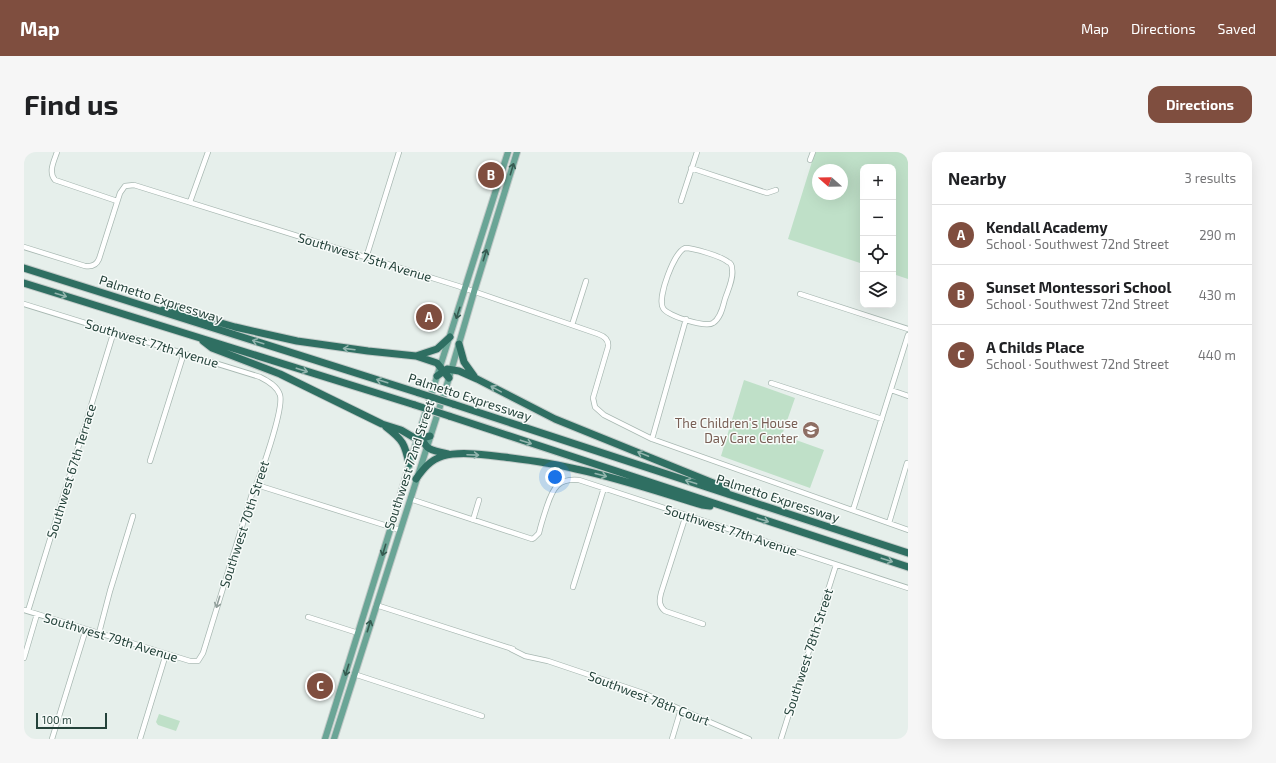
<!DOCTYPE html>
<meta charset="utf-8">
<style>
:root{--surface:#fff;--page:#f6f6f6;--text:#202124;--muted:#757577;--line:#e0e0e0;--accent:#7f4e3f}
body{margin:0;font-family:"Exo 2",sans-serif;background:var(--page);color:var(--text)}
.controls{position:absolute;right:12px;top:12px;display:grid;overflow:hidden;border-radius:8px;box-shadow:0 4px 16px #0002}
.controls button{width:36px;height:36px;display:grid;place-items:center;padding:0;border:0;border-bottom:1px solid var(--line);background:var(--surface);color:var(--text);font:20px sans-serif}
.compass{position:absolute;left:788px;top:12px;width:36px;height:36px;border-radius:50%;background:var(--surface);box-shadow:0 4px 16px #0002;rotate:290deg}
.scale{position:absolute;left:12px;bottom:10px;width:71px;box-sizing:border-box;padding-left:4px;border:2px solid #24423a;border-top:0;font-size:11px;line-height:14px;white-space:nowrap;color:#24423a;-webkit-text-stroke:3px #f7fbf9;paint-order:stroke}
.you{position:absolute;left:531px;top:325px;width:14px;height:14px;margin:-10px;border:3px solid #fff;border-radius:50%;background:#1a73e8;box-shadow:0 0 0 6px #1a73e833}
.badge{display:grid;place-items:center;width:26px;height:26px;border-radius:50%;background:var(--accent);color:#fff;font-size:13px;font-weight:700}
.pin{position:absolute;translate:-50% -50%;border:2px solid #fff;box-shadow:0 1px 4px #0006}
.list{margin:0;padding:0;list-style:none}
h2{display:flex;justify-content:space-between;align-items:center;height:52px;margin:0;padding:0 16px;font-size:17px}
h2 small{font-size:13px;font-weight:400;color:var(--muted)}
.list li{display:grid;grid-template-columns:26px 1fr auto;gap:12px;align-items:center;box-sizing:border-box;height:60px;padding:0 16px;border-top:1px solid var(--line)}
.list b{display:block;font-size:15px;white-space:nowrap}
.list p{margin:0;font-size:13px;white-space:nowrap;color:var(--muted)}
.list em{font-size:13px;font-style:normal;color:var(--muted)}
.icon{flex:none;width:22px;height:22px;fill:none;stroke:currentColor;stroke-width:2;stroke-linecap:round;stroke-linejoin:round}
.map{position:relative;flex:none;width:884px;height:587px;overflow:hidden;border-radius:12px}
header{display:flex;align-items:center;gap:24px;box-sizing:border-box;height:56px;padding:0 20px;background:var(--accent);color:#fff}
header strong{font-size:19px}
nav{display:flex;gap:22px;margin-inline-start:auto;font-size:14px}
.intro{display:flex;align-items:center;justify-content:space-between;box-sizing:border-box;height:96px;padding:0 24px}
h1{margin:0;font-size:28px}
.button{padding:10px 18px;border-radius:12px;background:var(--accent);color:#fff;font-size:14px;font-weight:700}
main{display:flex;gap:24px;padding:0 24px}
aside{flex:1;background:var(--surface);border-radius:12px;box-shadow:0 4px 16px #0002}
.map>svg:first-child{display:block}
.green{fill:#bfe0c8;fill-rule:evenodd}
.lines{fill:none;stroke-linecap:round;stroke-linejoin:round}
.minor-casing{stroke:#a8b8b2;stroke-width:6}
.major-casing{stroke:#c2cac8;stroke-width:8}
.highway-casing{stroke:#c2cac8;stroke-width:9}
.minor{stroke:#fff;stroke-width:4.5}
.major{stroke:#6aa596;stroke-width:6}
.highway{stroke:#2f6f62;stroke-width:7}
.highway-bridge-casing{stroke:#c2cac8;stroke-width:9;stroke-linecap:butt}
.highway-bridge{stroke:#2f6f62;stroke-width:7}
.oneway{stroke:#365b51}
.oneway2{stroke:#93b5ae}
.oneway3{stroke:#92a09c}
.labels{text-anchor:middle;stroke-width:3;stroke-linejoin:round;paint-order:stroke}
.street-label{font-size:13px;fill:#24423a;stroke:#f7fbf9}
.education-label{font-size:13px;fill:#785e54;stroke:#f7fbf9;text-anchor:end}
</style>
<header>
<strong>Map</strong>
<nav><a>Map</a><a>Directions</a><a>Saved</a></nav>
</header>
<div class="intro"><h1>Find us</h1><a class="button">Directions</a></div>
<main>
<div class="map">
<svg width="884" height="587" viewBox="0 0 884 587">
<rect width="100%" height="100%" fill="#e6efeb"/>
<path class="green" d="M791 0H884V127L869 122V15H839V112L764 87ZM794 18H818V42H794Z
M720 228 771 246 758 283 800 298 786 336 697 304Z
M135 562 156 569 152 579 134 573 132 570Z"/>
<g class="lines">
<g class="minor-casing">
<path id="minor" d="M33 0C30 9 24 20 31 28L93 49
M786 8 789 0
M667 16 743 41 752 38
M657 49 673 0
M166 50 184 0
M0 95 61 114C67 115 72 114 75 107L96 41 101 34 110 33 434 134 574 182C580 184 585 188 584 195L569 246 571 255 580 263 628 287 884 378
M661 96C669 96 697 104 704 110 707 111 708 114 708 117 710 126 704 138 701 147 699 154 697 166 689 171 682 176 643 164 639 156 633 146 650 100 661 96Z
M342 106 375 0
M776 142 884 177
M0 152 236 225C244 229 253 234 256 243 260 257 236 326 228 342L179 501 174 509H166L0 458
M548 173 562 129
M747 231 858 267
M867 238 884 244
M628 287 662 167
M126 309 160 201
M233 333 376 378
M386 347 508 387 510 386 515 381C517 372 520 363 523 354 529 336 534 326 555 328L884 436
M829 358 884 183
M662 363 637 441C635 449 635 454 641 459L679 472
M449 368 455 348
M865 371 883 311
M549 435 580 336
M352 453 489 497
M4 459 90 179
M284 465 334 481
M75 481 86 439 109 364
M487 497 501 504 524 509 619 541 725 587
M0 506 13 462
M330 522 458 564
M28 587 62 477
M116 587 142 502
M648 587 657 557
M757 587 812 413"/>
</g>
<g class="major-casing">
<path id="major" d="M301 587 367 375 396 278 484 0
M310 587 425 226 450 140 493 0"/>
</g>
<g class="highway-casing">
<path id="highway" d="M0 116 395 241
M0 131 391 253
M139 158H152L211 175 273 189 344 199 392 204 413 211 425 226
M179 189 188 196 256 222 358 272 377 278 389 285 398 286 406 284
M435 192 440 210 450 224
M392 204 413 197 426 185
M413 224 423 217 435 219 453 227 531 267 699 335 704 342
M429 252 884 401
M425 264 884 415
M362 275C379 288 381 292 385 312
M395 280C403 300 405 297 424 302
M392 327C399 317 406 308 419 304 436 299 462 303 480 305 504 308 528 311 552 317 595 326 636 340 678 353L686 354"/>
</g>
<use href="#minor" class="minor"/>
<use href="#major" class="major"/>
<use href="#highway" class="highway"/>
<g class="highway-bridge-casing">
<path id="highway-bridge" d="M395 241 429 252
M391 253 425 264"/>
</g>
<use href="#highway-bridge" class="highway-bridge"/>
</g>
<defs><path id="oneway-shaft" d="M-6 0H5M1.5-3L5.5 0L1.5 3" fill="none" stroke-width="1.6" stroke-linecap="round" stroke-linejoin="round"/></defs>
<g class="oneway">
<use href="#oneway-shaft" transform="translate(488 17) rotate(-73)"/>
<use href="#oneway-shaft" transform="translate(461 103) rotate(-73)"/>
<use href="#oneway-shaft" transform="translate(434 161) rotate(108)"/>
<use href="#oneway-shaft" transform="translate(360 398) rotate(107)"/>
<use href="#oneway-shaft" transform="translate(345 474) rotate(-73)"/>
<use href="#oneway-shaft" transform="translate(323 518) rotate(107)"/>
</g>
<g class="oneway2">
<use href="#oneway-shaft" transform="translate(37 143) rotate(17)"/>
<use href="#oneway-shaft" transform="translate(234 190) rotate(-163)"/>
<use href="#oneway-shaft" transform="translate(325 197) rotate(-173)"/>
<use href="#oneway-shaft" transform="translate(278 218) rotate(18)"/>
<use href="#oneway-shaft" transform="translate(358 229) rotate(-163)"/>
<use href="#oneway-shaft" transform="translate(472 237) rotate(-151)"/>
<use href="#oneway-shaft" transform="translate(502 290) rotate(18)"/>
<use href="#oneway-shaft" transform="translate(619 302) rotate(-158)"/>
<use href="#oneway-shaft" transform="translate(449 303) rotate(2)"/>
<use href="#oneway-shaft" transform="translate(577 323) rotate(15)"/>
<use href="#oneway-shaft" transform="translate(667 330) rotate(-162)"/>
<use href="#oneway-shaft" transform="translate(739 368) rotate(18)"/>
<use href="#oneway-shaft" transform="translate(863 408) rotate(18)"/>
</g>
<use class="oneway3" href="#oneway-shaft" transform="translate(194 450) rotate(107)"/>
<defs>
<g id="school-disc" transform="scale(0.9)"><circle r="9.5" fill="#8d6e63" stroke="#f7fbf9"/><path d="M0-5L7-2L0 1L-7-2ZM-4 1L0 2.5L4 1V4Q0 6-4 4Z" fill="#fff"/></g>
</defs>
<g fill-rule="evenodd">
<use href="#school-disc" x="787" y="278"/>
</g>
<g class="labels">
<g class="street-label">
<text transform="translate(341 105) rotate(17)" y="5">Southwest 75th Avenue</text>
<text transform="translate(137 147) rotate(18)" y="5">Palmetto Expressway</text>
<text transform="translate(128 191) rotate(17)" y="5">Southwest 77th Avenue</text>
<text transform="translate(446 245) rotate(18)" y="5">Palmetto Expressway</text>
<text transform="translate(385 313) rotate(-72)" y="5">Southwest 72nd Street</text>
<text transform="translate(47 319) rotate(-73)" y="5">Southwest 67th Terrace</text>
<text transform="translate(754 346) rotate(18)" y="5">Palmetto Expressway</text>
<text transform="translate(220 372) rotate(-72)" y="5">Southwest 70th Street</text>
<text transform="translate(707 378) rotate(18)" y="5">Southwest 77th Avenue</text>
<text transform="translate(87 485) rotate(17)" y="5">Southwest 79th Avenue</text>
<text transform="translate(784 500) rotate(-72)" y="5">Southwest 78th Street</text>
<text transform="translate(625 546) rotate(21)" y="5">Southwest 78th Court</text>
</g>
<g class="education-label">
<text x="774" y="276">The Children's House<tspan x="774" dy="15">Day Care Center</tspan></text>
</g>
</g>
</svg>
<div class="controls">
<button>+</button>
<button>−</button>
<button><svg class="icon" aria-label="locate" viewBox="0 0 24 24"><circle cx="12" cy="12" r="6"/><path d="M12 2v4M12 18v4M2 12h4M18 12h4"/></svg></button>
<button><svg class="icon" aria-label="layers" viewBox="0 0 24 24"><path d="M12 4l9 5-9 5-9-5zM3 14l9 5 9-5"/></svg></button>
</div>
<svg class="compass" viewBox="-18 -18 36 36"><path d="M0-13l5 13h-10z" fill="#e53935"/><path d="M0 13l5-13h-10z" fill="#757577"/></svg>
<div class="scale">100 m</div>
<div class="you"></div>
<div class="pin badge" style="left:405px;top:165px">A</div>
<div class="pin badge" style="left:467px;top:23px">B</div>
<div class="pin badge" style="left:296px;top:534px">C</div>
</div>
<aside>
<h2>Nearby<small>3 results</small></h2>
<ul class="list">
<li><span class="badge">A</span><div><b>Kendall Academy</b><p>School · Southwest 72nd Street</p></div><em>290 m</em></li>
<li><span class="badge">B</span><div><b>Sunset Montessori School</b><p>School · Southwest 72nd Street</p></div><em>430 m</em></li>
<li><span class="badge">C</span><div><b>A Childs Place</b><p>School · Southwest 72nd Street</p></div><em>440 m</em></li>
</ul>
</aside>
</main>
